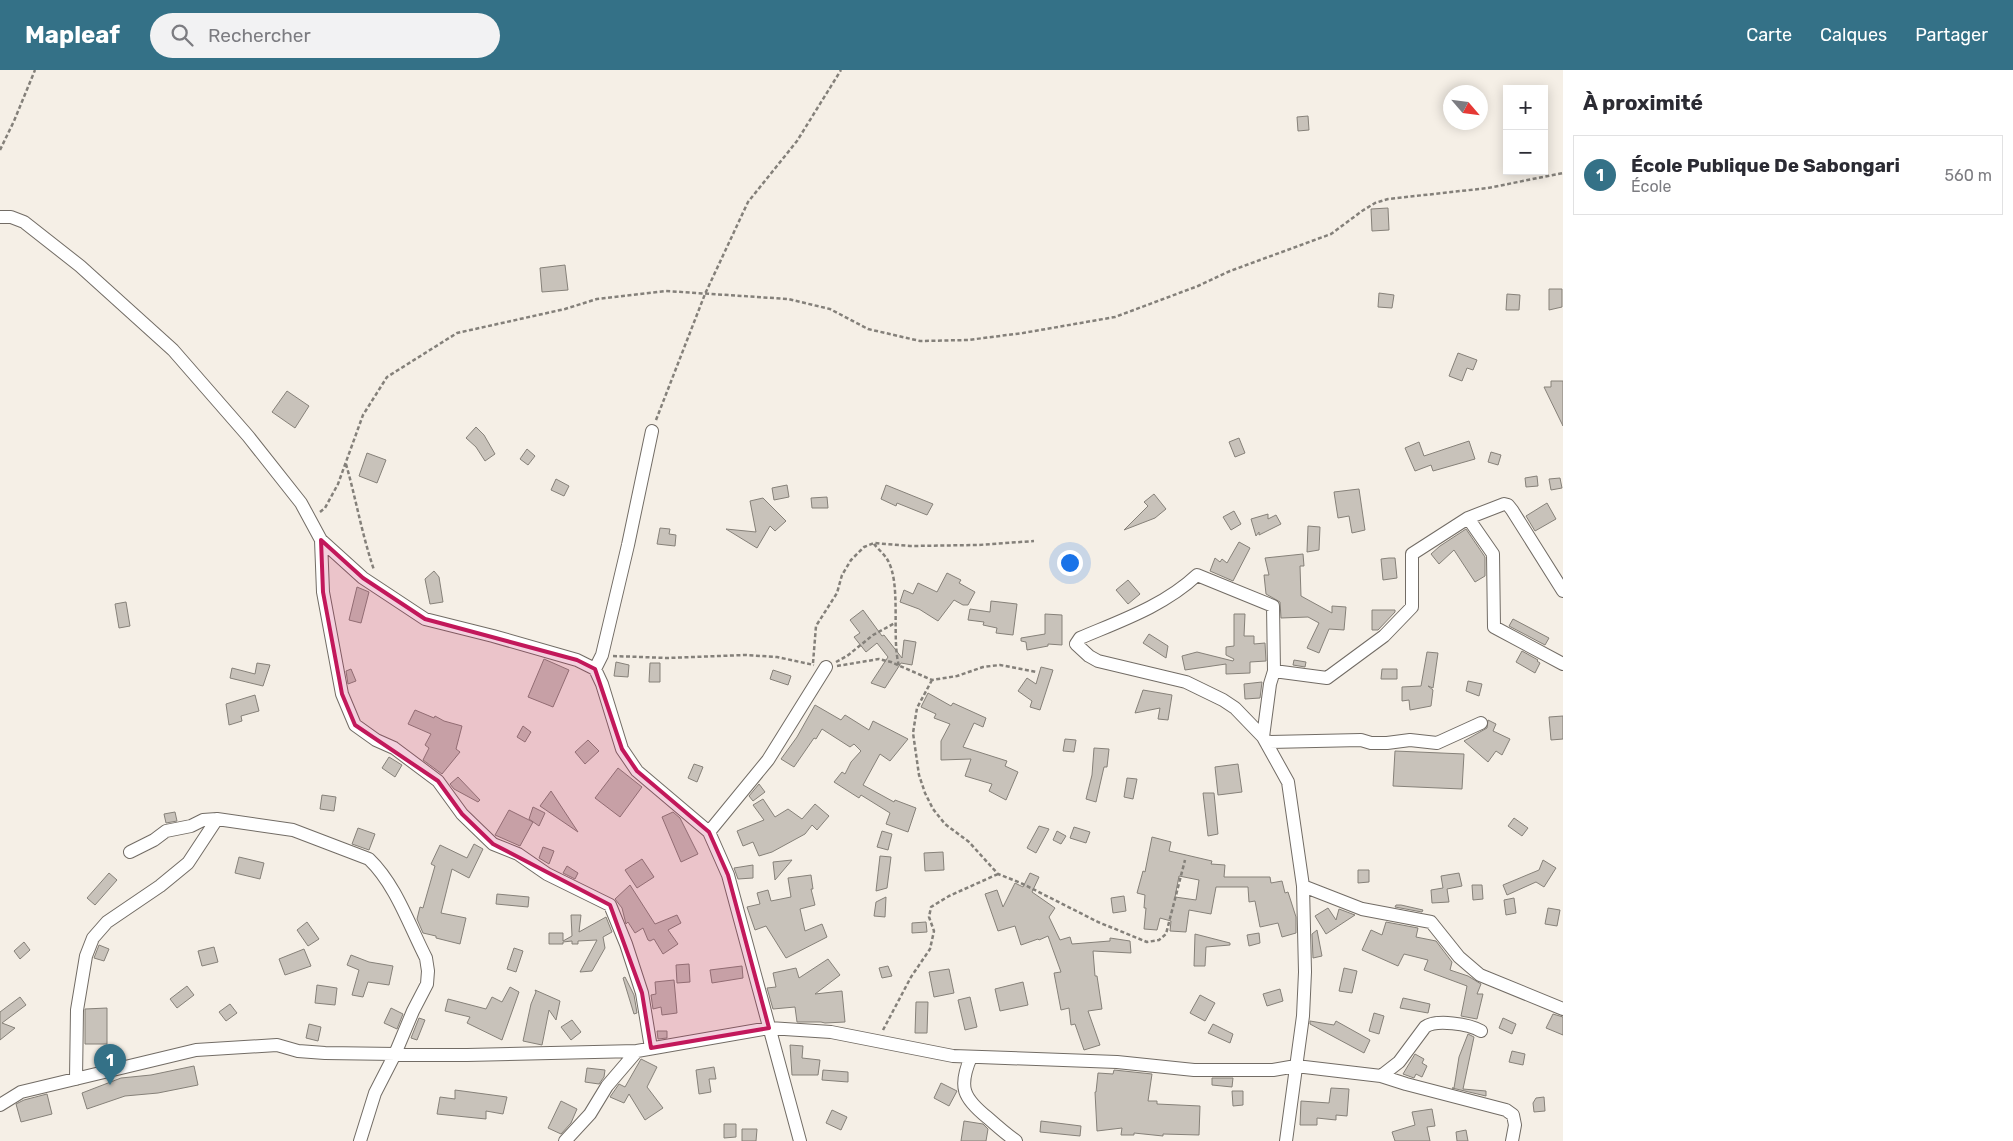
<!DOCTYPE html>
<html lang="fr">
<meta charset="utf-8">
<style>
:root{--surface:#fff;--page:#f2f2f3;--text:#2b2b33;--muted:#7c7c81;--line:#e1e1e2;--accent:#347187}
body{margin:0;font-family:Rubik,sans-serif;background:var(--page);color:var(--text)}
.controls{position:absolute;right:15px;top:15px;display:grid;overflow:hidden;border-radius:0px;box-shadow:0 2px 12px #0003}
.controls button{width:45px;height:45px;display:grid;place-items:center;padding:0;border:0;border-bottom:1px solid var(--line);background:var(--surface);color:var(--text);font:25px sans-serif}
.compass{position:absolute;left:1443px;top:15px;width:45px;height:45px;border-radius:50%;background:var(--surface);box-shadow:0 2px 12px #0003;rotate:118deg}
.you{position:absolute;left:1069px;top:492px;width:18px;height:18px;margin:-12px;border:4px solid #fff;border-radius:50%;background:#1a73e8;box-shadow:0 0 0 8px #1a73e833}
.badge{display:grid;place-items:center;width:32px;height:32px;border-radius:50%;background:var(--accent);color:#fff;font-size:16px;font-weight:700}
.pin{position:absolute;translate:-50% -41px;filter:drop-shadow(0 1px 2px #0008)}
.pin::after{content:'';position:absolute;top:26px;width:18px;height:15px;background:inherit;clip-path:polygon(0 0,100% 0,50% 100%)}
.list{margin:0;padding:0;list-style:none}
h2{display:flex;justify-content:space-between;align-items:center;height:65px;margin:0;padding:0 20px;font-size:21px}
h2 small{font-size:16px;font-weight:400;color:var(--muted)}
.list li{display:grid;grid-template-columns:32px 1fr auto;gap:15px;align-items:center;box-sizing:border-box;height:80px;margin:0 10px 10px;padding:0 10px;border:1px solid var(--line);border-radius:0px}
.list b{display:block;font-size:19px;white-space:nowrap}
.list p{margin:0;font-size:16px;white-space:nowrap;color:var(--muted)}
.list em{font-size:16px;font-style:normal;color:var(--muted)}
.icon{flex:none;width:28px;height:28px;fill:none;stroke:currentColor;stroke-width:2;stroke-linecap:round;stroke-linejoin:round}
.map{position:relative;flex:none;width:1563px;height:1071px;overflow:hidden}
header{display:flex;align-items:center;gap:30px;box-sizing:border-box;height:70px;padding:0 25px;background:var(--accent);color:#fff}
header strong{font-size:24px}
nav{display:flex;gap:28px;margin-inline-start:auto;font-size:18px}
.search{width:350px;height:45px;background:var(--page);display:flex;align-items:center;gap:12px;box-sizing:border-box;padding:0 18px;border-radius:28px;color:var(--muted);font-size:19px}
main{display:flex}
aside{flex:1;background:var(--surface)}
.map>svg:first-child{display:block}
.building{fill:#c8c2ba;stroke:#868179;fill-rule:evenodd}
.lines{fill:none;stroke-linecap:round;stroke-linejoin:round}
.minor-casing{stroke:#726c65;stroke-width:14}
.path{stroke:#84807a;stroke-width:2.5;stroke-dasharray:4 2.5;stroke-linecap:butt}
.minor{stroke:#fff;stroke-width:12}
.marked{fill:#c2185b;fill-opacity:0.2;stroke:#c2185b;stroke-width:4;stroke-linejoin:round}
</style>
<header>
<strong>Mapleaf</strong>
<div class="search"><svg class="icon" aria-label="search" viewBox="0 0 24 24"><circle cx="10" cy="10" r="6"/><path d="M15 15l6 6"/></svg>Rechercher</div>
<nav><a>Carte</a><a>Calques</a><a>Partager</a></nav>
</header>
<main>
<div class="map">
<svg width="1563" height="1071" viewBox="0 0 1563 1071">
<rect width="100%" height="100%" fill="#f5efe6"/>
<path class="building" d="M1308 46 1309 60 1298 61 1297 47Z
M1388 138 1389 160 1372 161 1371 139Z
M565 195 568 220 542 222 540 198Z
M1549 219H1562V237L1549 240Z
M1379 223 1394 225 1392 238 1378 237Z
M1507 224 1520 225 1519 240H1506Z
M1458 283 1477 290 1473 300 1467 298 1462 311 1449 306Z
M1551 311H1563V356L1544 317H1551Z
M287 321 309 336 295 358 272 342Z
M476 357 484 365 495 384 485 391 476 377 466 368Z
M1239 368 1245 383 1235 387 1229 372Z
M1469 371 1475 389 1433 401 1431 395 1415 401 1405 378 1419 372 1424 386Z
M527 379 535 386 528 395 520 389Z
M1491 382 1501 385 1498 395 1488 392Z
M367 383 386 390 377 413 359 406Z
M1537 406 1538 416 1526 417 1525 408Z
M1560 408 1562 418 1551 420 1549 409Z
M556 409 569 416 564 426 551 420Z
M787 415 789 427 774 430 772 418Z
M886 415 933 434 927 445 897 433 896 436 881 429Z
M1359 419 1365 460 1352 463 1349 446 1338 448 1334 422Z
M1154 424 1166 439 1155 448 1124 460 1148 436 1144 432Z
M827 427 828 438H812L811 428Z
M763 428 786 451 775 461 770 456 757 478 726 459 756 462 750 431Z
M1547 433 1556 449 1535 461 1526 446Z
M1234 441 1241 454 1231 460 1223 447Z
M1268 444V449L1276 445 1281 454 1259 465V462L1256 466 1251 449Z
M1308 456 1320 457 1319 480 1307 482Z
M660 458 670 459 669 464 676 465 675 476 657 474Z
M1466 459 1485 487V506L1475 512 1454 480 1439 494 1431 484 1440 476Z
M1239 472 1250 478 1233 511 1210 501 1215 488 1220 492 1222 489 1227 493Z
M1303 484 1304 496H1300L1301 526 1332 543V536L1346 537 1344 560 1329 559 1319 583 1307 578 1319 553 1308 547 1281 548 1280 532 1266 524 1264 505H1269L1265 488Z
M1389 488H1395L1397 508 1383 510 1381 489Z
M434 501 439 507 443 532 430 534 425 509Z
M947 503 961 510 959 513 975 522 968 535H963L954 530 938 551 919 539 900 532 904 520 913 524 918 513 937 522Z
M1128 510 1140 524 1128 534 1116 520Z
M357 517 369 522 361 553 349 550Z
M991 531 1017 534 1013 565 996 563 997 558 983 555 984 552 968 550 970 539 990 542Z
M126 532 130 556 119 558 115 534Z
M863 540 882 566 884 565 902 588 904 570 916 572 912 595 901 593 885 618 871 613 888 587 877 573 866 582 854 567 860 563 850 550Z
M1372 540H1395V542L1378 560H1372Z
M1045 544 1062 545V575L1048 574V576L1027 580 1026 572 1021 571V568L1045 564Z
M1234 544H1245L1244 566H1254V574L1265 573 1266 591 1250 592V603L1226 604V594L1185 600 1182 586 1197 582 1233 591 1234 589 1226 585V577L1234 576Z
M1513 549 1549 568 1545 575 1509 556Z
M1149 564 1168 576 1166 588 1143 573Z
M1522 581 1538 590 1537 591 1540 593 1535 603 1516 592Z
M1427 582 1438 583 1433 618 1428 616 1433 620 1431 636 1410 640 1409 630 1402 631V617L1421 616Z
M544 589 569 600 553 637 528 627Z
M1294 590 1306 592 1305 597 1293 595Z
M616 592 629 595 628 607 614 606Z
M257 593 270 595 263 616 230 608 232 598 255 604Z
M650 593H660V612H649Z
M1041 597 1053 600 1040 640 1030 637 1032 631 1018 621 1027 608 1036 614Z
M351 599 356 611 348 614 346 601Z
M1382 599H1397V609H1381Z
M773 600 791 606 788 615 770 609Z
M1468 611 1482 614 1479 626 1466 621Z
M1262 612 1260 628 1245 629 1244 614Z
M1143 620 1172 625 1168 650 1158 649 1160 638 1135 643Z
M928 623 951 636 953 633 986 648 983 657 974 653 963 677 1007 691 1005 696 1018 702 1006 730 989 721 992 714 965 706 971 689 941 690V671L950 654 934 648 936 644 921 637Z
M255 625 259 641 241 646 242 651 229 655 226 634Z
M815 635 841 650 845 645 869 660 873 651 908 669 890 691 880 684 863 715 894 732 895 730 916 738 908 762 886 754 890 743 861 725 859 728 834 712 842 702 845 704 851 692 861 681 854 674 850 677 822 659 816 669 814 668 794 697 781 689 797 667Z
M415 640 434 648 435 646 444 651 462 656 456 679 460 682 442 704 423 690 429 678 425 675 431 664 408 654Z
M1563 646V669L1551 670 1549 647Z
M1488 650 1496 654 1493 661 1510 669 1502 685 1496 681 1488 692 1464 671 1487 658Z
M523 656 531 662 525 672 517 667Z
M1065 669 1076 670 1074 682 1063 681Z
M588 670 599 681 585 694 575 682Z
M1094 678 1109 679 1107 697H1104L1096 732 1086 729 1092 705Z
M1395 681 1464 684 1462 719 1393 716Z
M389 687 402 695 395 707 382 698Z
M694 694 703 697 697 712 688 708Z
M1238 694 1242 722 1218 725 1215 697Z
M618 698 642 717 620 747 595 728Z
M458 707 480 730 478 732 454 719 450 714Z
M1127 708 1137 709 1133 729 1124 727Z
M759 714 765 722 753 731 749 726Z
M551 721 578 762 540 736Z
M1203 723H1214L1218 764 1208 766Z
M322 725 336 727 334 741 320 739Z
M763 729 775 747 788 739 802 749 815 734 829 746 817 760 812 755 805 764 772 782 759 786 753 772 743 776 737 761 764 750 753 735Z
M533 737 545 743 539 756 529 749Z
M509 740 533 752 520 776 495 765Z
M175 742 177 751 166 753 164 744Z
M673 742 680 748 698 784 681 792 662 747Z
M1514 748 1528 758 1522 766 1508 756Z
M1039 756 1049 759 1036 783 1027 778Z
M1074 757 1090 762 1086 773 1070 768Z
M358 758 375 764 369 780 352 774Z
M882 761 892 764 888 780 877 777Z
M1057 761 1066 766 1061 774 1053 770Z
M1152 767 1171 772 1169 781 1212 791 1211 794 1225 795 1224 807H1270L1271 813 1282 811 1285 823 1288 822 1296 847V863L1282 867 1278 853 1260 857 1255 831 1249 832 1248 817H1216L1211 844 1189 840 1186 862 1170 861 1171 851 1160 848 1157 860 1144 859 1146 838H1144L1145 825 1137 823 1143 801 1145 802ZM1179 806 1199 810 1196 830 1175 827Z
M474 774 483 779 469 808 452 799 441 843 466 848 460 874 436 868V866L423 863 417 849 420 837 423 838 435 796 431 794 440 775 467 788Z
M543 777 554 781 549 794 539 788Z
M943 782 944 800 925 801 924 783Z
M880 786 891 787 887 818 876 821Z
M239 787 264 793 260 809 235 803Z
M642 789 654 807 637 818 625 800Z
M792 790 775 810 773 792Z
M1543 790 1556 798 1544 817 1536 812 1507 825 1503 815 1539 800Z
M753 795V808L738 809 734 798Z
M567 796 578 803 575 809 563 803Z
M1358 800H1369V812L1358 813Z
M109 803 117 810 95 835 87 828Z
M1030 803 1039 807 1032 822 1055 838 1049 847 1060 870 1070 867 1072 874 1110 871V868L1130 871 1131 883 1093 881 1095 906H1097L1102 939 1088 941 1100 975 1084 980 1075 954 1071 955 1069 938 1061 940 1054 903 1061 902 1048 866 1039 870 1038 869 1021 875 1015 856 998 861 985 824 997 820 1003 837 1015 813 1023 817Z
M1459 803 1462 816 1447 819 1449 832 1432 833 1431 820 1443 818 1441 806Z
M811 805 813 819H811L815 835 800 839 805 861 822 854 827 867 786 888 766 856 755 860 747 837 760 834 757 823 768 820 771 831 791 827 788 808Z
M630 815 655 854 677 845 681 853 668 860 678 874 663 884 654 869 650 871 648 870 643 858 635 863 628 852 626 854 622 838 615 829Z
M1472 815H1482L1483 829 1473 830Z
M497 824 529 827 528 837 496 834Z
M1124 826 1126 841 1113 843 1111 828Z
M886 827 885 847 874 846 876 832Z
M1514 828 1516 843 1506 845 1504 830Z
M1396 835H1401L1423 840 1422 842 1395 837Z
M1328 838 1336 850 1339 839 1355 845 1326 864 1315 846Z
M1548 838 1560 840 1557 856 1545 854Z
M571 845H581L579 862 606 847 612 862 603 867 605 878 592 901 580 902 597 870 578 871V874H572V871L563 872V874H549V863H563V871L572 866Z
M307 852 319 869 308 876 297 860Z
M926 852 927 862 912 863V853Z
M1386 852 1418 858 1416 867 1436 871 1452 892 1450 900 1468 906 1481 914 1477 924H1483L1477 949 1461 946 1467 916 1424 900 1428 890 1404 884 1398 896 1362 880 1371 860 1382 865Z
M1317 860 1322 886 1313 888 1312 864Z
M1259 863 1260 873 1249 876 1247 865Z
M1195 864 1230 873V875L1206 877 1205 896H1194Z
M24 872 30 880 20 889 14 881Z
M99 875 109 879 104 891 94 888Z
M214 877 218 892 202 896 198 881Z
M514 878 523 881 516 902 507 899Z
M304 879 311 896 285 905 279 889Z
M351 885 369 892 393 896 389 915 368 912 363 927 352 925 359 900 347 895Z
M828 889 840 905 815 924 842 921 845 952 825 953 821 952H797L795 937 773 939 767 918 776 917 773 903 796 898 799 908Z
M689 894 690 912 677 913 676 895Z
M742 896 743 908 712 913 710 900Z
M888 896 892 906 882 908 879 898Z
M1344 898 1357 901 1352 923 1339 921Z
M949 899 954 923 934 927 929 902Z
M625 907 634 925 637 943 634 944 623 908Z
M674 910 677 943 662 945 661 937 653 939 651 925 656 924 655 912Z
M1023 912 1028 935 1000 941 995 919Z
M317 915 337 918 335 935 315 933Z
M187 916 194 925 177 938 170 929Z
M510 917 519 922 502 970 467 953 470 947 445 941 448 929 486 939 492 927 502 932Z
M1280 919 1283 931 1267 936 1263 924Z
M535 920 560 931 556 950 549 940 542 975 523 971 531 934 536 922Z
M1200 925 1215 933 1205 951 1190 943Z
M20 927 26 935 2 953 15 958 0 970V942Z
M970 927 977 957 965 960 958 930Z
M1403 928 1430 934 1428 943 1400 938Z
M916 932H928L927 963H915Z
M230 934 237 943 226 951 219 942Z
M107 938V974H85V939Z
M391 938 403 944 397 959 384 953Z
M1374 943 1384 946 1379 964 1369 961Z
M1553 944 1563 947V965L1546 958Z
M419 948 425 950 417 970 411 968Z
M1503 948 1516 954 1512 964 1499 958Z
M572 950 581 962 571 970 561 957Z
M1310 951 1334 955 1336 951 1370 970 1364 983 1310 954Z
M309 954 321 957 318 971 306 968Z
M1213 954 1233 964 1230 973 1208 963Z
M657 961H667V968L658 969Z
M1468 964 1474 967 1463 1019 1486 1021V1026L1452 1018H1454L1459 987Z
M790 975 803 976 802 988 820 990 818 1005H792Z
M1512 981 1525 984 1523 995 1509 992Z
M1415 984 1424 989 1422 993 1427 996 1422 1007 1416 1004 1414 1008 1403 1004Z
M641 989 657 997 647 1017 663 1038 645 1050 629 1024 624 1033 610 1027 619 1014 625 1017Z
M194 996 198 1015 158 1023 125 1026 87 1039 82 1023 121 1008 151 1005Z
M714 997 716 1009H709L711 1022 699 1024 696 1000Z
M587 998 605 1000 604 1007 599 1014 585 1012Z
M823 1000 848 1002V1012L822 1010Z
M1114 1000 1152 1004 1148 1031H1157V1034L1200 1036 1199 1065 1163 1064V1066L1134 1063V1065H1121L1122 1058 1097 1061 1095 1022H1096L1098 1003 1113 1004Z
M1212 1008H1233L1232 1017 1212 1015Z
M941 1013 957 1021 949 1036 934 1028Z
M1331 1018 1349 1019 1347 1046 1336 1045V1050L1317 1048V1055H1300L1301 1031 1329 1033Z
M455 1020 507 1027 503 1044 486 1041V1049L437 1044 440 1027 455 1029Z
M1232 1021H1243V1035L1233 1036Z
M47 1024 52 1044 21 1052 16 1034 24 1030Z
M1544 1027 1545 1041 1534 1042 1533 1033 1536 1028Z
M561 1031 577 1039 571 1053 561 1064 548 1058Z
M1432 1039 1435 1056 1427 1057 1430 1071H1395L1392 1062 1415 1055 1412 1042Z
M832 1040 847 1047 841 1060 826 1053Z
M964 1051 983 1054 988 1059 986 1071H961Z
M1041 1051 1081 1056 1080 1066 1040 1062Z
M724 1054H736V1067L724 1068Z
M742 1059H757L756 1071H742Z
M1466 1060 1468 1071H1457L1456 1062Z"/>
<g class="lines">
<g class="minor-casing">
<path id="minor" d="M0 147H11L24 152 80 196 173 280 248 366 301 433 321 470 363 508 425 549 493 566 577 590 595 599 602 614 622 679 637 701 709 762 728 805 800 1071
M1468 448 1493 484 1494 557 1563 594
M321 470 323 522 342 624 355 655 376 670 394 678 438 711 462 744 493 774 518 784 547 804 610 835 626 874 642 923 651 978
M595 599 602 585 628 475 652 361
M1274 601 1327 608 1384 566 1412 537V484L1468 448 1504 434 1508 435 1512 440 1563 521
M1263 667 1270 614 1274 601 1273 536 1197 505C1164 536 1120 551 1080 568L1076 574 1089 586 1098 591 1186 612 1223 630 1235 638 1263 667 1288 712 1303 816 1305 902 1303 946 1286 1071
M1266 672 1361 670 1371 673H1387L1410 670 1437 673 1481 653
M709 762 768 690 826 597
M130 782 154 770 166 761 191 756 203 750 217 749 293 760 369 789C396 815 409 855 426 888L428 901 427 914 413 941 395 984 375 1023 360 1071
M1303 816 1362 839 1431 852 1459 887 1480 905 1563 939
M971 987C958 1017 963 1028 988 1048 997 1056 1006 1064 1016 1071
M1381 1006 1406 1014 1506 1040 1513 1045 1515 1055 1512 1071
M76 1009 77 940 86 886 93 868 107 852 160 816 188 793 217 749
M0 1035 21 1022 196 980 277 975 298 981 325 983 467 985 637 981
M565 1071 590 1044 607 1016 637 981 769 958 831 962 953 986 1117 992 1194 1000H1273L1296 996 1381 1006 1399 992 1425 957C1436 949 1469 954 1481 961"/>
</g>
<path class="path" d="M0 80 14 51 35 0
M656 350 705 224 748 132 797 71 841 0
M346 394C356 429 362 465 374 500
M320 442 325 438 338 414 363 345 387 307 457 263 565 239 597 229 666 221 788 229 830 239 868 259 920 271 968 270 1023 263 1115 247 1198 216 1230 201 1331 164 1362 141 1375 133 1388 129 1488 118 1563 103
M874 474C878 479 884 484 887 489 902 513 891 567 899 596
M613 586 668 588 746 585 777 587 814 595
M836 592 847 586 873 565 895 553
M813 593 816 556 837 523 842 505 851 490 864 477 874 473 910 476 978 475 1034 471
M837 596 879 589 891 592 932 610 957 606 983 597 1000 595 1037 602
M932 610 917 638 913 663 919 705 925 723 933 739 945 754 969 772 998 804 1021 813 1098 852 1147 872 1159 870 1166 864 1185 790
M883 960 911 907 930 879 934 861 929 847 931 837 949 826 998 804"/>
<use href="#minor" class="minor"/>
</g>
<path class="marked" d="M321 470 363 508 425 549 577 590 595 599 622 679 637 701 709 762 728 805 769 958 651 978 642 923 610 835 493 774 462 744 438 711 355 655 342 624 323 522Z"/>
</svg>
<div class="controls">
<button>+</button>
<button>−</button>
</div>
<svg class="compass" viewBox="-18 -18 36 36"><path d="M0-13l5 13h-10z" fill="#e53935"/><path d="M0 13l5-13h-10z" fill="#7c7c81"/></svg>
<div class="you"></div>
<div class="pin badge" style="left:110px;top:1015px">1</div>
</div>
<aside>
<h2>À proximité<small></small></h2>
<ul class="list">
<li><span class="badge">1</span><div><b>École Publique De Sabongari</b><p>École</p></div><em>560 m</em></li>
</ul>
</aside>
</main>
